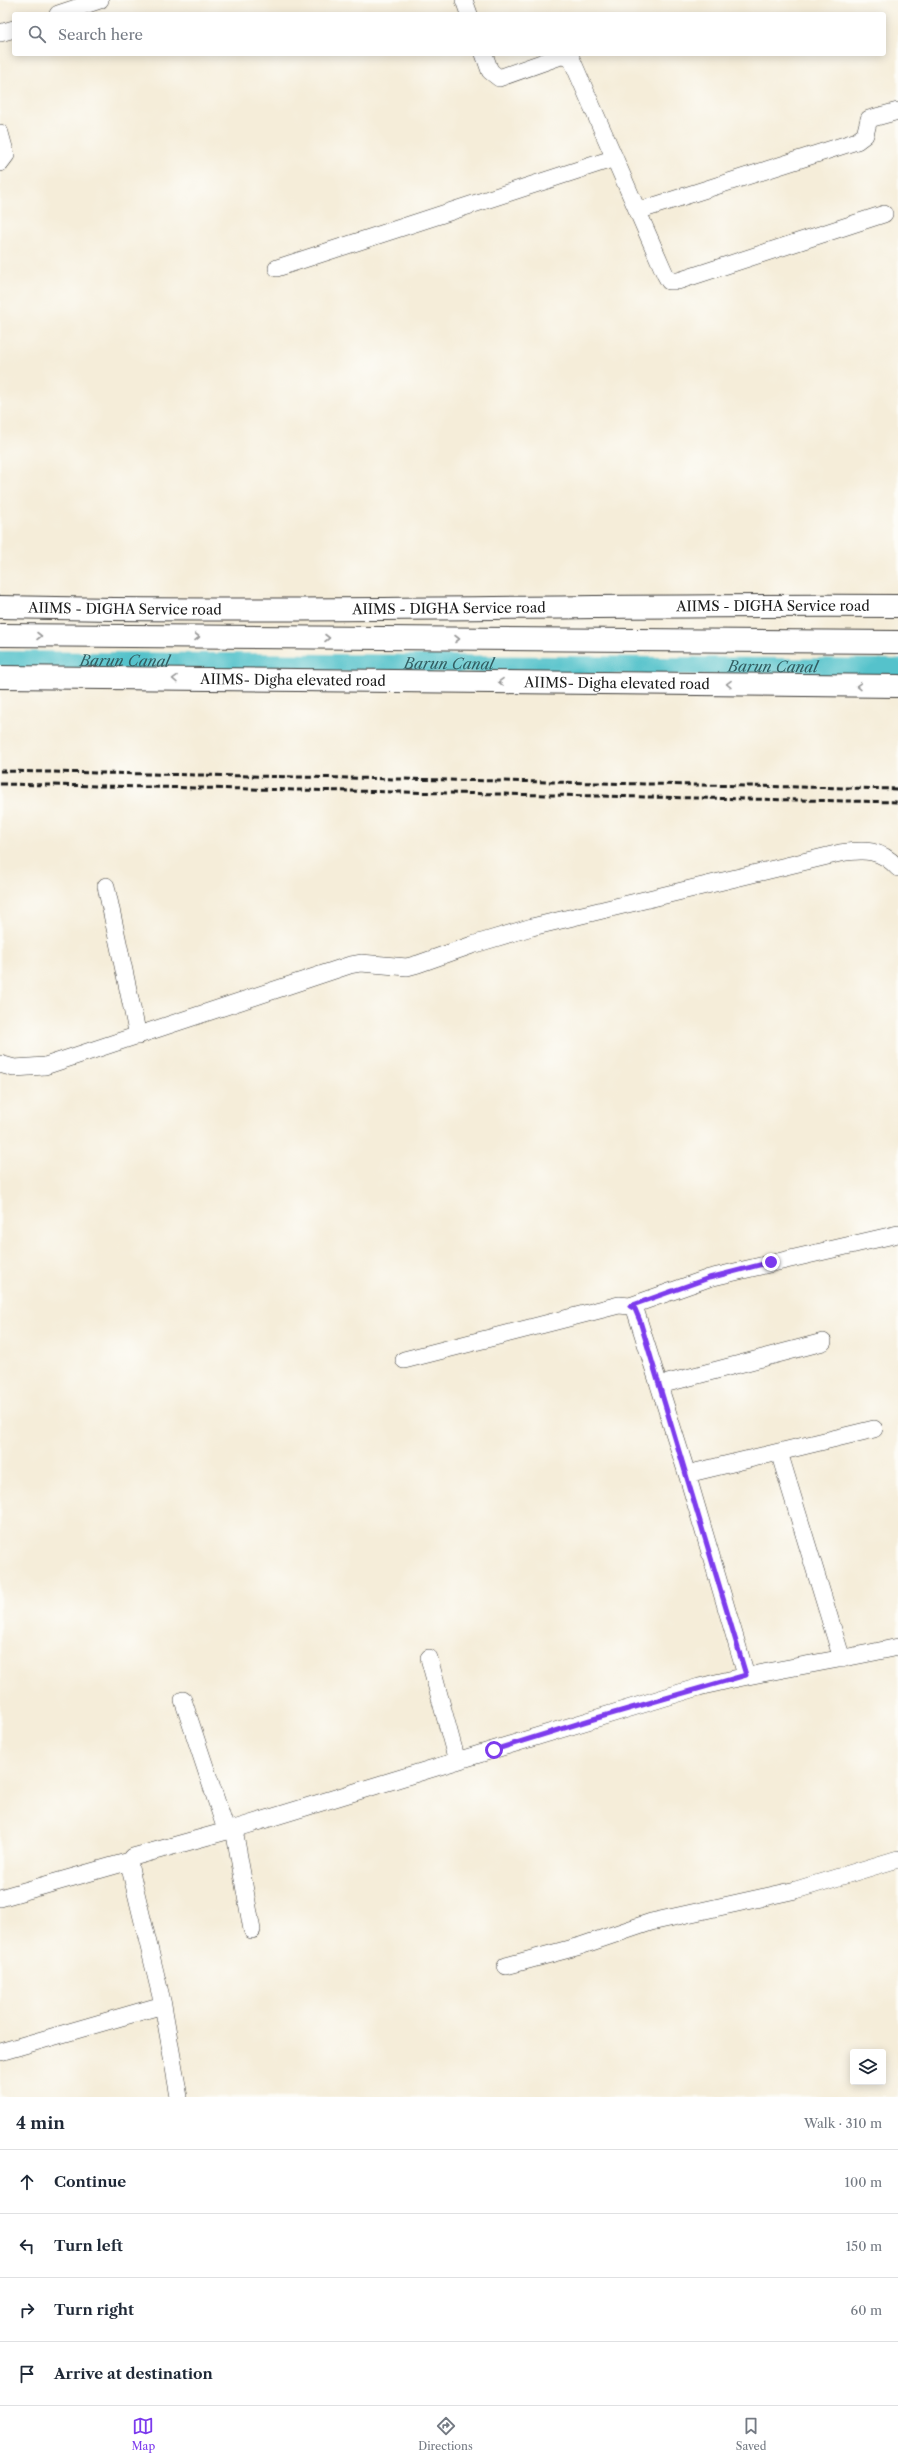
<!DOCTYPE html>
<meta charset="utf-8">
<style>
:root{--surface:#fff;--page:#f6f6f7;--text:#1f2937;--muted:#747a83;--line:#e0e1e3;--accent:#7c3aed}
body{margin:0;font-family:"Libre Caslon Text",serif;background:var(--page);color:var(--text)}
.controls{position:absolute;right:12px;bottom:12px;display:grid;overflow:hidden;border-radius:4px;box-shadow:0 2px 10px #0003}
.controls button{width:36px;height:36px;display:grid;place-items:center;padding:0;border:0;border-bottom:1px solid var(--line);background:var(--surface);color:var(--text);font:20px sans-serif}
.stop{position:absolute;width:12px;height:12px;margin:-9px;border:3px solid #7c3aed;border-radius:50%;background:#fff}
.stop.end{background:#7c3aed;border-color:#fff;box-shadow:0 1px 4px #0008}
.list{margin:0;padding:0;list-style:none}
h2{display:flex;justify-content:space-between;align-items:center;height:52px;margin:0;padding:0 16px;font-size:17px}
h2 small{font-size:13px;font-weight:400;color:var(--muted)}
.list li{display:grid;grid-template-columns:26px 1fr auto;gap:12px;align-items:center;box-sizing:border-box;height:64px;padding:0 16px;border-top:1px solid var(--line)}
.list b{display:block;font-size:15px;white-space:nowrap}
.list em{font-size:13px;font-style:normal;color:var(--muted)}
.icon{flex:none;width:22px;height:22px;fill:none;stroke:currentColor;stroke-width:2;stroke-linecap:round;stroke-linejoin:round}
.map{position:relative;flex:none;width:898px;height:2097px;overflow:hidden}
.search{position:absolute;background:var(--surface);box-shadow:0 2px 10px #0003;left:12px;right:12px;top:12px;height:44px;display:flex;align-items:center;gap:10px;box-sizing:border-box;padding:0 14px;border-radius:4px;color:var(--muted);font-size:15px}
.sheet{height:308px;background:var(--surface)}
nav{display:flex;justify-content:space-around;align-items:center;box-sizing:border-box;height:56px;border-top:1px solid var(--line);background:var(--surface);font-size:11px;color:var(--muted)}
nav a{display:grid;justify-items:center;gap:2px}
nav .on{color:var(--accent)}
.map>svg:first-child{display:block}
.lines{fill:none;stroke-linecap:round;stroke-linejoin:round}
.canal{stroke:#54c2cb;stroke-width:18}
.minor-casing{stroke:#3d3b38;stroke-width:18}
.major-casing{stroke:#3d3b38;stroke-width:24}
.highway-casing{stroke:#3d3b38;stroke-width:24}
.minor{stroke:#fff;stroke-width:17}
.major{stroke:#fff;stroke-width:22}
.highway{stroke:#fff;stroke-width:22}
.rail{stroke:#1c1c1c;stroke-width:3;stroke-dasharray:6 3;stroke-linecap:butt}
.oneway{stroke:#999}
.route{stroke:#7c3aed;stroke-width:5}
.labels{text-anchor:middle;stroke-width:3;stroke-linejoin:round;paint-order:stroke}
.street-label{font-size:14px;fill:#1c1c1c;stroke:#fdfcf7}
.water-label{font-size:15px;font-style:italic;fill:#325e62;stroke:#fdfcf7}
</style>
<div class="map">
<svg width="898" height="2097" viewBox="0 0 898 2097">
<rect width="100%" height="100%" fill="#fdfcf7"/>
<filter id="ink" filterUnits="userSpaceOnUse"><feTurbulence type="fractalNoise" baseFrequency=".025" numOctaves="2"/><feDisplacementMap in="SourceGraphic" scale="8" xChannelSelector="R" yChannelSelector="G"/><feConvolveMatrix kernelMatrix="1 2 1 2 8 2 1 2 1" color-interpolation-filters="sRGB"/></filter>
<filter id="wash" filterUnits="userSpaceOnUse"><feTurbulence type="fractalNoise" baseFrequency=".012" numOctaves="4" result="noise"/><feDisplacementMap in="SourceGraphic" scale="16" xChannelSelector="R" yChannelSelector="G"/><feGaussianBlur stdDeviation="0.9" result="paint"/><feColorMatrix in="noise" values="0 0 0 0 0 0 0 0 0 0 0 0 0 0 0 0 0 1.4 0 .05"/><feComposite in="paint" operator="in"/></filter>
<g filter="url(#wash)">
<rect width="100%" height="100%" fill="#f5edd9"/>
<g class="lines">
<path class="canal" id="s1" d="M0 660 898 668"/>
</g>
</g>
<g filter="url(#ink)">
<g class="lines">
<g class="minor-casing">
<path id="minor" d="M464 0 469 14
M58 14 100 0
M0 33 14 29
M484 54 490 71 499 78 561 56 571 58 665 274 669 281H678L884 214
M0 133 6 155 0 163
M638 211 857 141 865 135 869 119 898 111
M277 268 615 158
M106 886 138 1036
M0 1064 14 1068 45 1066 350 965 361 963 407 967 418 964 472 945 532 927 840 853C864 849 881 849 898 868
M630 1306 709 1278 898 1234
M404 1360 619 1305 630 1306 635 1309 687 1474 746 1675
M660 1385 823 1342
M779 1452 842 1659
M687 1474 874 1429
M429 1658 457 1761
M183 1700 226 1830
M234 1829 252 1930
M0 1898 130 1861
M506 1966 580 1946 651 1922 796 1890 898 1859
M0 2052 163 2005
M179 2097 163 2005 130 1868V1861L133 1857 234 1829 699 1687C765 1670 832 1662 898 1647"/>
</g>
<g class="major-casing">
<g id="major">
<path id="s2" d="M0 607C299 614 599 604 898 606"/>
</g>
</g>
<g class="highway-casing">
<g id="highway">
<path d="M0 635 898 642"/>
<path id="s3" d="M0 677 898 686"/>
</g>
</g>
<use href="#minor" class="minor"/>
<use href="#major" class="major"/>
<use href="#highway" class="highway"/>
<path class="rail" d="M0 771 898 789
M0 784 898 802"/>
</g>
<defs><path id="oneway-chevron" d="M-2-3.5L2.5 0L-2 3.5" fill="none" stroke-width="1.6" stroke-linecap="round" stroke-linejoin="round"/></defs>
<g class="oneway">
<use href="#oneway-chevron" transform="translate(39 636)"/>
<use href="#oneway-chevron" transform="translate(197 637)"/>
<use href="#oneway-chevron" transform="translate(327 638)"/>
<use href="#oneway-chevron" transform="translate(457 639)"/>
<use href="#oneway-chevron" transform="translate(175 679) rotate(-179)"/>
<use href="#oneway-chevron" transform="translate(501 682) rotate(-179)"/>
<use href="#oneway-chevron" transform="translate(729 684) rotate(-179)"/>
<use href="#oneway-chevron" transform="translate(859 686) rotate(-179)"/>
</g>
</g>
<g class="lines" filter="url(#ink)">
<path class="route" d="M494 1750 590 1720 746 1675 640 1321 635 1309 630 1306 709 1278 771 1262"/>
</g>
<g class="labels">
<g class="street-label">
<text dy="5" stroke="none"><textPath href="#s2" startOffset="773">AIIMS - DIGHA Service road</textPath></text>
<text dy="5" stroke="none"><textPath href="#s2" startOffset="125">AIIMS - DIGHA Service road</textPath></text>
<text dy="5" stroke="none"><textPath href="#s2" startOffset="449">AIIMS - DIGHA Service road</textPath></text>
<text dy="5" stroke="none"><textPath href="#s3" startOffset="293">AIIMS- Digha elevated road</textPath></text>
<text dy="5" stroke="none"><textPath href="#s3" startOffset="617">AIIMS- Digha elevated road</textPath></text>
</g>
<g class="water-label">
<text dy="5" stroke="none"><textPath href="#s1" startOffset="125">Barun Canal</textPath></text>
<text dy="5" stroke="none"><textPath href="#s1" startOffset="449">Barun Canal</textPath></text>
<text dy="5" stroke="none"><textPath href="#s1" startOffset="773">Barun Canal</textPath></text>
</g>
</g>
</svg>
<div class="controls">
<button><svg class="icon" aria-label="layers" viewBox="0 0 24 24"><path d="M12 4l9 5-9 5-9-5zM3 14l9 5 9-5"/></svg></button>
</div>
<div class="stop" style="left:494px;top:1750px"></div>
<div class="stop end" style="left:771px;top:1262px"></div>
<div class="search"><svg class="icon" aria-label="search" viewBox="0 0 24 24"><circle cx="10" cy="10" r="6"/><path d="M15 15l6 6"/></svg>Search here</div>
</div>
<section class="sheet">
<h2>4 min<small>Walk · 310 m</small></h2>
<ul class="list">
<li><svg class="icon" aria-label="ahead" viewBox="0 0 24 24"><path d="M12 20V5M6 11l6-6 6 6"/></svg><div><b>Continue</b></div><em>100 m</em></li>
<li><svg class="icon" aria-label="left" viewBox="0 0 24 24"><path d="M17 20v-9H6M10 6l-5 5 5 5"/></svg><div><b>Turn left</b></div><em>150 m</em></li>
<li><svg class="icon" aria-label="right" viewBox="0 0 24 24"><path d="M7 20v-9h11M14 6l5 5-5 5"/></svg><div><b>Turn right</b></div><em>60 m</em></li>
<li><svg class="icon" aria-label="arrive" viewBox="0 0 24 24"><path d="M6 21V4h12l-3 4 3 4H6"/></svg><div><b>Arrive at destination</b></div></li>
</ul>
</section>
<nav>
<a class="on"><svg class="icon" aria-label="map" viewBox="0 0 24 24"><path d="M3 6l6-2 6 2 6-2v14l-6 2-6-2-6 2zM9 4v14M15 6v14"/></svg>Map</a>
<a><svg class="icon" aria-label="directions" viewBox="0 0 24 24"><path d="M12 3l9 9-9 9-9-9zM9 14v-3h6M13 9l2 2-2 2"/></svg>Directions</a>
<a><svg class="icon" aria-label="saved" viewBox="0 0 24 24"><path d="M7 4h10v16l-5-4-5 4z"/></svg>Saved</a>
</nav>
